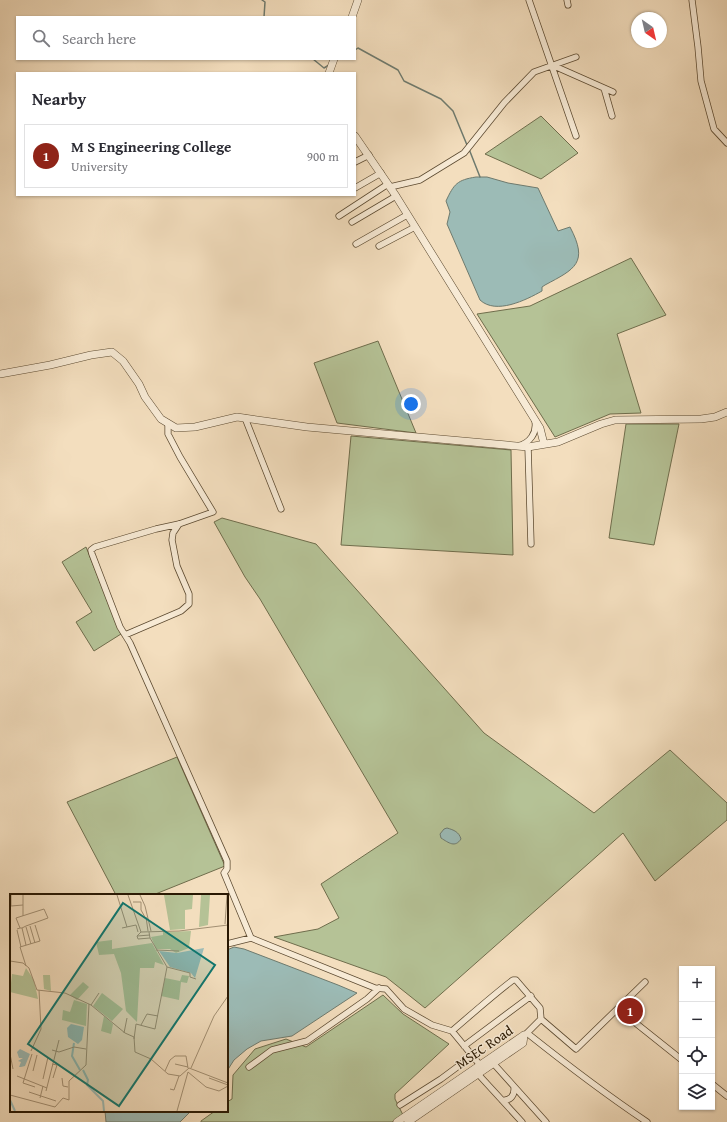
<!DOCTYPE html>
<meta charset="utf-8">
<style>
:root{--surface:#fff;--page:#f2f2f3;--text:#2b2b33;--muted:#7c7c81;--line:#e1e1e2;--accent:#8f2418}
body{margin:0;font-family:"Gentium Book Plus",serif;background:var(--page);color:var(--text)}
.controls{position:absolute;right:12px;bottom:12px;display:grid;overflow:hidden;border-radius:0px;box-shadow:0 1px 3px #0004}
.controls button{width:36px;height:36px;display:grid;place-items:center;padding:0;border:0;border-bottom:1px solid var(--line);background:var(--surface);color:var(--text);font:20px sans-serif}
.compass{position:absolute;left:631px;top:12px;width:36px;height:36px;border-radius:50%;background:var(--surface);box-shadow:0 1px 3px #0004;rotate:146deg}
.you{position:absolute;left:411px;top:404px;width:14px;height:14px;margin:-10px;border:3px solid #fff;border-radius:50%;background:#1a73e8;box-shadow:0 0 0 6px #1a73e833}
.badge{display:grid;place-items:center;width:26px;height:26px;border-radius:50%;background:var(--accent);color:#fff;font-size:13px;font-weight:700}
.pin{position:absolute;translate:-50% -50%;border:2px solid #fff;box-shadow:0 1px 4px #0006}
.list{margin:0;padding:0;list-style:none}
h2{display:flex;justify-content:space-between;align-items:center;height:52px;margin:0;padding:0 16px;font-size:17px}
h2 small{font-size:13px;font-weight:400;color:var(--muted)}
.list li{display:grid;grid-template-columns:26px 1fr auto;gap:12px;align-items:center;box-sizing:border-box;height:64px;margin:0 8px 8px;padding:0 8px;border:1px solid var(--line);border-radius:0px}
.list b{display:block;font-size:15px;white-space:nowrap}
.list p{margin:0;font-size:13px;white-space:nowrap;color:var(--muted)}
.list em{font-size:13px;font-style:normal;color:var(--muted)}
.icon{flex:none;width:22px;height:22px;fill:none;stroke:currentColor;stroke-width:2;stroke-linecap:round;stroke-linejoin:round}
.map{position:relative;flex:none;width:727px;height:1122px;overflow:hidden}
.search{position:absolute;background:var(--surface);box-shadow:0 1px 3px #0004;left:16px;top:16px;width:340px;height:44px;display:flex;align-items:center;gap:10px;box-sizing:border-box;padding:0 14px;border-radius:0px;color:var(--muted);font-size:15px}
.panel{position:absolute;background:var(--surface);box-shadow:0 1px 3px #0004;left:16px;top:72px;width:340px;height:124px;border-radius:0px}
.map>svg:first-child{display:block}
.green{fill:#b5c296;stroke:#6f6d4c}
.water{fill:#9cbbb6;stroke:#6e7a6e}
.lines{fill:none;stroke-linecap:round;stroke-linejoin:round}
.stream{stroke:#6e7a6e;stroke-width:1.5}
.minor-casing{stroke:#5c4a31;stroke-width:7}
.tertiary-casing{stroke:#5c4a31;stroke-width:8}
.minor{stroke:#f7ead5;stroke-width:5.5}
.tertiary{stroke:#f7ead5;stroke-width:7}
.labels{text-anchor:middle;stroke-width:3;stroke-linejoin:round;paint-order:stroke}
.street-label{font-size:14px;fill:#291802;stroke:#f7ead5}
.inset-river{fill:none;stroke:#9cbbb6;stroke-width:2}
.inset-road{fill:none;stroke:#a28f73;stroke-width:1}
.view{fill:#0f766e;fill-opacity:0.15;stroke:#0f766e;stroke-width:2}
.inset-edge{fill:none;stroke:#291802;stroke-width:2}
</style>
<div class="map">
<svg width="727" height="1122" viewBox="0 0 727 1122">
<rect width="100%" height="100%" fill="#f3debe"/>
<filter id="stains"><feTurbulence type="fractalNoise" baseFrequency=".005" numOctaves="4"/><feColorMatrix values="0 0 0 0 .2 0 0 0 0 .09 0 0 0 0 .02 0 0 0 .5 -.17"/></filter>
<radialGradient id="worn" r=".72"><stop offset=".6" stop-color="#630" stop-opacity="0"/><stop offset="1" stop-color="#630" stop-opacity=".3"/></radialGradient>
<path class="green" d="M541 116 578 153 541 179 485 154Z
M631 258 666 315 617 334 641 413 610 414 555 437 477 314 530 306Z
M378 341 416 433 337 423 314 363Z
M626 424H679L654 545 609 538Z
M351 436 511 450 513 555 341 545Z
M222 518 316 544 484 733 594 813 670 750 727 803V820L655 881 623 833 425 1008 386 977 274 937 318 929 339 918 321 884 398 833 260 599 245 577 214 522Z
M86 547 121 634 94 651 76 622 92 612 62 562Z
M177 757 225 866 153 895H116L67 802Z
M383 995 403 1014 449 1044 395 1094V1099L403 1115 392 1122H201V1121L215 1111H227V1102L232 1099 233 1075 255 1049 286 1039 306 1047Z"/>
<path class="water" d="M476 177H487L508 183 538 188 558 231 570 227C589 263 575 269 545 285L542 287V291C526 300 496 315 480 300L447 224 450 212 446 201C454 184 457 180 476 177Z
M447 828C454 830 459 832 461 839 455 848 449 843 441 838L440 834 444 829Z
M234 947 244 949 338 985 357 993 292 1036 261 1041 247 1049 234 1060 227 1071V950Z
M105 1111H191L180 1122H106Z"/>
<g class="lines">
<path class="stream" d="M262 0 265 2 264 17
M355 50 358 48 398 70 404 81 441 99 453 111 467 145
M313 59 324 68 329 65
M469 149 480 177"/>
<g class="minor-casing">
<path id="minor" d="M529 0 576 136
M567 0 568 5
M692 0 698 47 701 81 714 129 727 143
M552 65 613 92
M604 88 612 116
M355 162 369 155
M390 187 420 180 464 153 504 103 534 72 576 57
M355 188 381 173
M339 216 388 184
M352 222 396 196
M356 244 407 215
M379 246 415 227
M245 418 281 509
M168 423V434L180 457 213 512 179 524 156 529 95 547 91 550 92 554 120 627 130 643 227 861V869L224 873 251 938 375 988 386 989 404 1009 432 1025 452 1031
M518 446C530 443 537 433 535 421
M528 447 531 544
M125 635 181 611 189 604V594L177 566 172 540 173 533 179 524
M227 944 251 938
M618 1009 682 1060
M541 1019 576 1049 645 982
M464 1046 531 996
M493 1063 546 1122
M480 1065 452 1031C472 1014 492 996 513 980H516L540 1008 541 1019 527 1033C566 1064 605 1094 647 1122
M249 1067 272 1050 307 1041 367 999 379 988
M478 1074 522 1122
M712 1084 727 1096
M502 1100C510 1101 515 1096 514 1087
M400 1105 441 1079 472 1056"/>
</g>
<g class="tertiary-casing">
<path id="tertiary" d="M352 17 358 0
M329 73 334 59
M355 136 396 196 540 428 544 444
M0 374 50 365 91 355 112 352 123 361 139 384 145 397 161 419 176 428 195 427 237 417 307 427 528 447 558 442 601 424 615 420 701 419 715 417 727 412
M397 1122 524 1035
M408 1122 523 1043 524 1035"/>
</g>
<use href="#minor" class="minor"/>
<use href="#tertiary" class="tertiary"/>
</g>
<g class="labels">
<g class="street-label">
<text transform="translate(484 1047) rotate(-34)" y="5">MSEC Road</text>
</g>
</g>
<g transform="translate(10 894)">
<rect width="218" height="218" fill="#f3debe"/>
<path d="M154 1H183L182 15 175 16V35L160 36ZM191 1H200L198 31 189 33ZM181 37 179 54 166 59 160 55H146L141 43 153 41V38ZM102 46V55L142 49 154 71 145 68 144 74H130L127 128 116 117 111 79 104 60 89 61 86 48ZM16 74 24 86 28 105 0 98 2 80 13 82ZM33 81H40L41 97 34 95ZM172 81 179 82 177 89 171 88 169 106 151 102 155 84 170 87ZM73 88 79 93 67 106 60 101ZM92 99 113 115 102 127 83 112ZM64 106 77 110 76 132 52 126 53 116 60 118ZM94 122 103 130 101 140 91 137Z" fill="#b5c296"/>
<path d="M194 54 185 84 181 79 160 73 149 57 167 59ZM61 130 74 133 72 146 68 150 58 143 57 134ZM10 155 20 160 15 172 11 173H9L11 168 8 167 13 164H9L7 158Z" fill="#9cbbb6"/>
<path class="inset-river" d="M64 149 62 162 70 176M73 176 78 186 77 191 93 207 94 217M0 206 5 217"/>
<path class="inset-road" d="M1 1V12L13 11M107 1 117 33M118 1 131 38 127 42M130 1 135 12 141 37M123 8H131V16L136 25M13 22V1M136 23 138 37M215 30 217 1M20 32 25 49M16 33 21 50M12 34 16 51M112 34 126 31 128 38M7 35 10 34H12L16 32 38 24 34 15 6 24 10 34M7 36 11 53M131 38 169 37 218 31M127 42 128 45 140 44 139 38M127 42 140 41M146 56 169 57M0 67 13 69 19 74 27 96 55 99 81 111 115 139 124 143 125 158 141 165 158 180 170 182 179 174 218 189M16 72 10 53 30 47 25 31M157 73 180 79V83L186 85M81 111 89 99M131 131 137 120 148 122M114 139 117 124M124 145 126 130 145 135 157 73 140 44M42 156 49 158 64 153 76 155M21 157 31 135 29 96M0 160 3 175M22 160 13 189 25 193M42 170 47 171 43 184M165 170 178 173M181 174 204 122 218 102M23 177 27 161M155 177 160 166 165 162H176L178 174M178 178 196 193 209 197 218 192M7 182 37 194M52 184 53 192 58 193M199 184 218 191M33 185 38 163M160 195 164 196 169 182M36 197 49 146M19 198 46 207M0 201 45 213 53 204 59 206V187L76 171 79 110M30 204 33 192M167 217 178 178"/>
<path class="view" d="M113 9 205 71 109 212 18 150Z"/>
<rect width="218" height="218" class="inset-edge"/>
</g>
<rect width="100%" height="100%" filter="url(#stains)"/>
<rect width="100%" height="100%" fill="url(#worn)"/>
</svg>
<div class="controls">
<button>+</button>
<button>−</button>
<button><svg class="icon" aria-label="locate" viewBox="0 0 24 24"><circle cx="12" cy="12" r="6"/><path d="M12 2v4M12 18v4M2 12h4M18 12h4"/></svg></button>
<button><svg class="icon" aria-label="layers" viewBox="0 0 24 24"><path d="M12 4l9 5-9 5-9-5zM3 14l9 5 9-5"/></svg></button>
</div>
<svg class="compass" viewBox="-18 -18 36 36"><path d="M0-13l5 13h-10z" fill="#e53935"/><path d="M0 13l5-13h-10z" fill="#7c7c81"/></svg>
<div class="you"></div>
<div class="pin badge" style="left:630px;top:1011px">1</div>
<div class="search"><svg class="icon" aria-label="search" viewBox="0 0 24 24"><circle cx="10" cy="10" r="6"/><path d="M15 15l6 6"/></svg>Search here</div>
<section class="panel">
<h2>Nearby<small></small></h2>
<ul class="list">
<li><span class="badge">1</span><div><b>M S Engineering College</b><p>University</p></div><em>900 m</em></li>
</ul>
</section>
</div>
